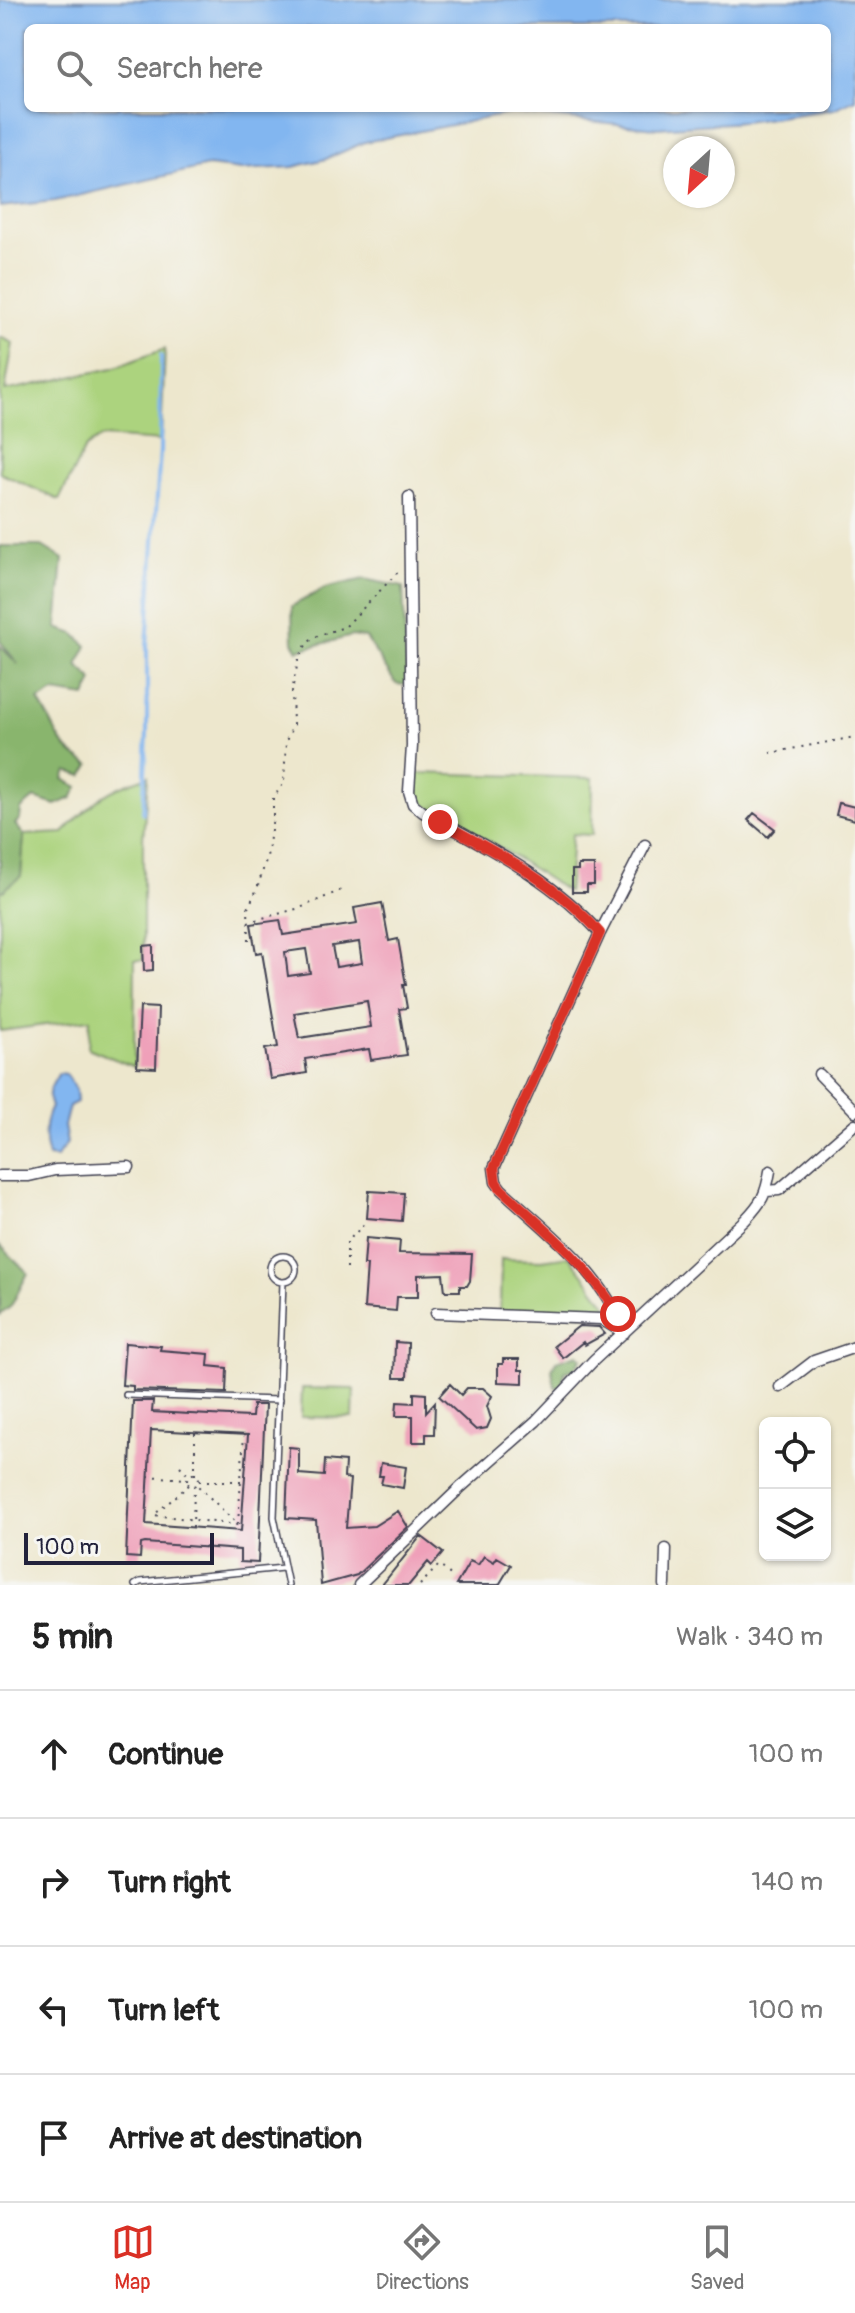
<!DOCTYPE html>
<meta charset="utf-8">
<style>
:root{--surface:#fff;--page:#f2f2f2;--text:#222;--muted:#767676;--line:#e0e0e0;--accent:#d93025}
body{margin:0;font-family:Pangolin,sans-serif;background:var(--page);color:var(--text)}
.controls{position:absolute;right:24px;bottom:24px;display:grid;overflow:hidden;border-radius:12px;box-shadow:0 2px 6px #0004}
.controls button{width:72px;height:72px;display:grid;place-items:center;padding:0;border:0;border-bottom:2px solid var(--line);background:var(--surface);color:var(--text);font:40px sans-serif}
.compass{position:absolute;left:663px;top:136px;width:72px;height:72px;border-radius:50%;background:var(--surface);box-shadow:0 2px 6px #0004;rotate:206deg}
.scale{position:absolute;left:24px;bottom:20px;width:190px;box-sizing:border-box;padding-left:8px;border:4px solid #22223b;border-top:0;font-size:22px;line-height:28px;white-space:nowrap;color:#22223b;-webkit-text-stroke:6px #f6f6f2;paint-order:stroke}
.stop{position:absolute;width:24px;height:24px;margin:-18px;border:6px solid #d93025;border-radius:50%;background:#fff}
.stop.end{background:#d93025;border-color:#fff;box-shadow:0 2px 8px #0008}
.list{margin:0;padding:0;list-style:none}
h2{display:flex;justify-content:space-between;align-items:center;height:104px;margin:0;padding:0 32px;font-size:34px}
h2 small{font-size:26px;font-weight:400;color:var(--muted)}
.list li{display:grid;grid-template-columns:52px 1fr auto;gap:24px;align-items:center;box-sizing:border-box;height:128px;padding:0 32px;border-top:2px solid var(--line)}
.list b{display:block;font-size:30px;white-space:nowrap}
.list em{font-size:26px;font-style:normal;color:var(--muted)}
.icon{flex:none;width:44px;height:44px;fill:none;stroke:currentColor;stroke-width:2;stroke-linecap:round;stroke-linejoin:round}
.map{position:relative;flex:none;width:855px;height:1585px;overflow:hidden}
.search{position:absolute;background:var(--surface);box-shadow:0 2px 6px #0004;left:24px;right:24px;top:24px;height:88px;display:flex;align-items:center;gap:20px;box-sizing:border-box;padding:0 28px;border-radius:12px;color:var(--muted);font-size:30px}
.sheet{height:616px;background:var(--surface)}
nav{display:flex;justify-content:space-around;align-items:center;box-sizing:border-box;height:112px;border-top:2px solid var(--line);background:var(--surface);font-size:22px;color:var(--muted)}
nav a{display:grid;justify-items:center;gap:4px}
nav .on{color:var(--accent)}
.map>svg:first-child{display:block}
.green{fill:#acd37e;stroke:#677a5c;stroke-width:2}
.forest{fill:#89b56d;stroke:#566c54;stroke-width:2}
.water{fill:#82b6f0;stroke:#526c96;stroke-width:2;fill-rule:evenodd}
.lines{fill:none;stroke-linecap:round;stroke-linejoin:round}
.stream{stroke:#82b6f0;stroke-width:4}
.building{fill:#efa0b9;fill-rule:evenodd}
.service-casing{stroke:#404051;stroke-width:8}
.minor-casing{stroke:#404051;stroke-width:13}
.path{stroke:#404051;stroke-width:2;stroke-dasharray:2 6;stroke-linecap:butt}
.service{stroke:#fff;stroke-width:5}
.minor{stroke:#fff;stroke-width:10}
.route{stroke:#d93025;stroke-width:10}
</style>
<div class="map">
<svg width="855" height="1585" viewBox="0 0 855 1585">
<rect width="100%" height="100%" fill="#f6f6f2"/>
<filter id="ink" filterUnits="userSpaceOnUse"><feTurbulence type="fractalNoise" baseFrequency=".0125" numOctaves="2"/><feDisplacementMap in="SourceGraphic" scale="16" xChannelSelector="R" yChannelSelector="G"/><feConvolveMatrix kernelMatrix="1 2 1 2 8 2 1 2 1" color-interpolation-filters="sRGB"/></filter>
<filter id="wash" filterUnits="userSpaceOnUse"><feTurbulence type="fractalNoise" baseFrequency=".006" numOctaves="4" result="noise"/><feDisplacementMap in="SourceGraphic" scale="32" xChannelSelector="R" yChannelSelector="G"/><feGaussianBlur stdDeviation="1.8" result="paint"/><feColorMatrix in="noise" values="0 0 0 0 0 0 0 0 0 0 0 0 0 0 0 0 0 1.4 0 .05"/><feComposite in="paint" operator="in"/></filter>
<g filter="url(#wash)">
<rect width="100%" height="100%" fill="#ede7cd"/>
<path class="green" d="M0 337 13 343 5 391 113 368 165 349 161 441 101 437 85 448 59 500 0 473Z
M416 773 593 778 592 835 572 834 568 892 501 848 415 799Z
M148 776 143 839V960H135L134 1067 88 1048 90 1019 0 1031V891L21 876 24 835 63 833C95 800 103 791 148 776Z
M569 1256 615 1316 614 1321 598 1314 500 1311 501 1259 542 1260Z
M302 1388 354 1389 353 1418 301 1417Z"/>
<path class="forest" d="M0 546H42L63 559 57 628 75 634 87 646 77 665 93 680 86 697 54 692 39 701C59 731 55 747 90 765L83 776 67 771 64 779 78 787 72 798 56 805 34 798 21 809 20 819 15 824 24 835 21 876 3 891H0V646L18 664 0 641Z
M364 579 403 587 407 685 396 684 366 638 352 636 298 650 293 642 292 606 325 588Z
M0 1245 28 1273 11 1306 0 1315Z
M578 1354 582 1358 573 1370 564 1371 563 1384 560 1388 555 1387 552 1369 556 1361Z"/>
<path class="water" d="M0 0H855V99L834 109 743 122 656 128 512 113 365 142 326 159 293 167 241 170 208 166 55 201 0 207ZM28 28H827V108H28Z
M59 1073 66 1074 76 1089 77 1102 69 1106 64 1126 67 1143 56 1158 48 1157C43 1141 43 1122 51 1107 45 1093 52 1085 59 1073Z"/>
<g class="lines">
<path class="stream" d="M143 813 147 733V646L160 451 161 356"/>
</g>
<g id="blocks">
<path class="building" d="M839 803 855 807V820L836 815Z
M754 813 775 829 768 837 748 820Z
M578 865H594V885H587V892H572V870H578Z
M382 903 389 941 398 939 406 985H403L407 1008 399 1009 407 1055 371 1060 369 1049 305 1059 307 1073 270 1079 265 1049 278 1047 262 952 256 953 251 924 280 920 283 935 357 924 354 908ZM359 942 362 963 336 967 332 946ZM306 949 310 973 288 976 285 952ZM367 1001 371 1027 299 1038 294 1013Z
M153 945V970L144 971 143 946Z
M140 1007 158 1008 156 1068 137 1067Z
M369 1191 404 1193 402 1221 367 1218Z
M366 1238 400 1241 399 1253 472 1254 470 1281 467 1286H460V1291H445L443 1274 418 1275V1297H397L396 1311 364 1308 367 1265H364Z
M579 1326 599 1327 605 1334 585 1345 583 1342 563 1358 554 1346Z
M395 1342 408 1343 407 1378H394Z
M125 1343 161 1346 160 1350 209 1354 208 1366 227 1368 226 1393 133 1390V1386L122 1385Z
M503 1359H519V1370H523V1383L498 1382V1364H503Z
M450 1384 461 1395 467 1388H483L492 1396 487 1406 491 1419 487 1428 476 1430 439 1396Z
M414 1393 426 1394V1412L435 1402 434 1434H426V1442H413V1416H396L397 1402 414 1403Z
M133 1401H153L152 1412 249 1417H252L253 1405H265L258 1563 240 1562V1550L145 1543 141 1544 140 1558 126 1557ZM151 1430 248 1435 241 1531 146 1524Z
M289 1447 299 1448V1474L324 1476 325 1460 345 1462 344 1478 350 1479 346 1528 374 1526 398 1511 408 1527 357 1575 321 1585 316 1520 286 1518Z
M381 1463 406 1467 403 1488 381 1484 383 1476H379Z
M421 1536 443 1553 432 1566 428 1562 409 1585H382Z
M484 1556 494 1562 497 1557 511 1565 499 1585H456L470 1561 478 1565Z"/>
</g>
</g>
<g filter="url(#ink)">
<use href="#blocks" fill-opacity="0" stroke="#404051" stroke-width="2"/>
<g class="lines">
<g class="service-casing">
<path id="service" d="M270 1269a13 13 0 1 1 26 0a13 13 0 1 1-26 0Z
M283 1282 274 1517 288 1585
M126 1395 279 1400
M135 1585 140 1582 283 1568"/>
</g>
<g class="minor-casing">
<path id="minor" d="M409 497 412 746 409 791 413 804 423 812C485 846 553 879 600 933
M819 1074 855 1111
M0 1176H29L55 1170 129 1167
M767 1191 779 1190 855 1124
M436 1313 601 1319 624 1333
M624 1333C604 1272 546 1231 501 1189L496 1182 494 1168 600 933 645 845
M780 1387 814 1361 855 1347
M359 1585 461 1487 536 1421 594 1360 745 1220C762 1202 766 1195 770 1171
M665 1585 666 1549"/>
</g>
<path class="path" d="M770 753 855 737
M248 922 300 908 346 888
M249 940 248 908 257 889 267 857 273 817V798L284 783 286 741 293 725 292 692 298 661 307 643 319 635 345 627 398 572
M347 1268V1242L367 1221
M180 1466 188 1475
M187 1480a6 6 0 1 1 12 0a6 6 0 1 1-12 0Z
M195 1475V1432
M148 1476 185 1479
M199 1481H244
M189 1485 154 1515 238 1525 197 1485
M238 1524 244 1435
M193 1527 194 1486
M420 1585 439 1565 454 1578"/>
<use href="#service" class="service"/>
<use href="#minor" class="minor"/>
</g>
</g>
<g class="lines" filter="url(#ink)">
<path class="route" d="M440 822C496 852 558 884 600 933L494 1168 496 1182 501 1189C544 1228 588 1264 618 1314"/>
</g>
</svg>
<div class="controls">
<button><svg class="icon" aria-label="locate" viewBox="0 0 24 24"><circle cx="12" cy="12" r="6"/><path d="M12 2v4M12 18v4M2 12h4M18 12h4"/></svg></button>
<button><svg class="icon" aria-label="layers" viewBox="0 0 24 24"><path d="M12 4l9 5-9 5-9-5zM3 14l9 5 9-5"/></svg></button>
</div>
<svg class="compass" viewBox="-18 -18 36 36"><path d="M0-13l5 13h-10z" fill="#e53935"/><path d="M0 13l5-13h-10z" fill="#767676"/></svg>
<div class="scale">100 m</div>
<div class="stop" style="left:618px;top:1314px"></div>
<div class="stop end" style="left:440px;top:822px"></div>
<div class="search"><svg class="icon" aria-label="search" viewBox="0 0 24 24"><circle cx="10" cy="10" r="6"/><path d="M15 15l6 6"/></svg>Search here</div>
</div>
<section class="sheet">
<h2>5 min<small>Walk · 340 m</small></h2>
<ul class="list">
<li><svg class="icon" aria-label="ahead" viewBox="0 0 24 24"><path d="M12 20V5M6 11l6-6 6 6"/></svg><div><b>Continue</b></div><em>100 m</em></li>
<li><svg class="icon" aria-label="right" viewBox="0 0 24 24"><path d="M7 20v-9h11M14 6l5 5-5 5"/></svg><div><b>Turn right</b></div><em>140 m</em></li>
<li><svg class="icon" aria-label="left" viewBox="0 0 24 24"><path d="M17 20v-9H6M10 6l-5 5 5 5"/></svg><div><b>Turn left</b></div><em>100 m</em></li>
<li><svg class="icon" aria-label="arrive" viewBox="0 0 24 24"><path d="M6 21V4h12l-3 4 3 4H6"/></svg><div><b>Arrive at destination</b></div></li>
</ul>
</section>
<nav>
<a class="on"><svg class="icon" aria-label="map" viewBox="0 0 24 24"><path d="M3 6l6-2 6 2 6-2v14l-6 2-6-2-6 2zM9 4v14M15 6v14"/></svg>Map</a>
<a><svg class="icon" aria-label="directions" viewBox="0 0 24 24"><path d="M12 3l9 9-9 9-9-9zM9 14v-3h6M13 9l2 2-2 2"/></svg>Directions</a>
<a><svg class="icon" aria-label="saved" viewBox="0 0 24 24"><path d="M7 4h10v16l-5-4-5 4z"/></svg>Saved</a>
</nav>
